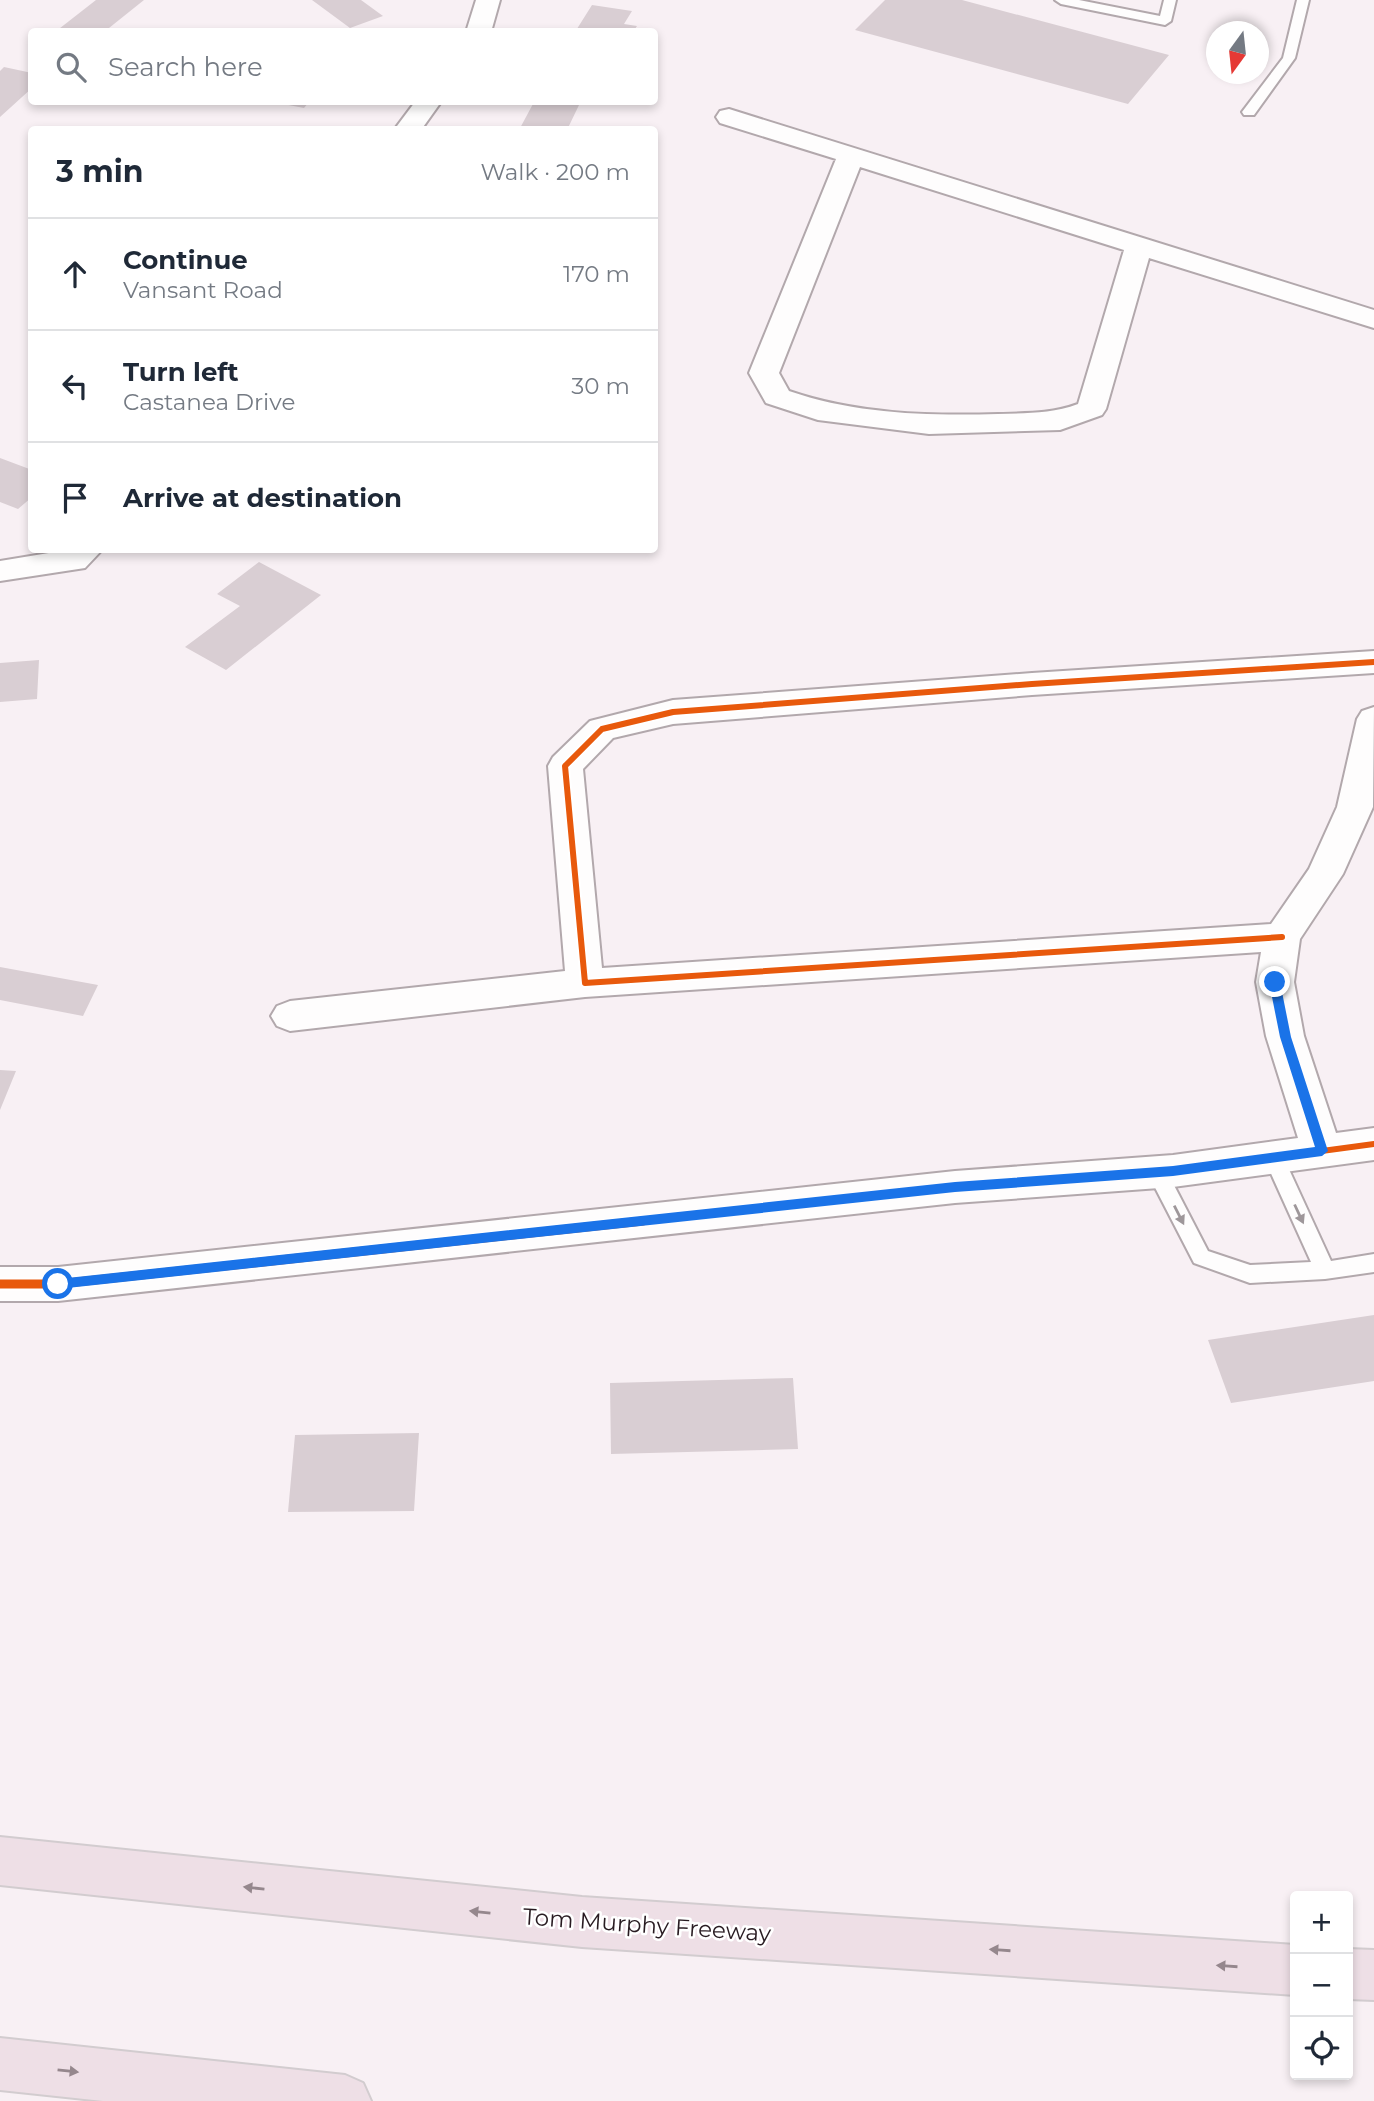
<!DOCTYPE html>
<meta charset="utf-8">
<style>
:root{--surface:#fff;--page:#f2f2f3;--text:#1f2937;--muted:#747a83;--line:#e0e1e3}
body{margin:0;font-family:Montserrat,sans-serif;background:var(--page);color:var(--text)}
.controls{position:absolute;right:21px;bottom:21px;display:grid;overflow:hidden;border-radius:7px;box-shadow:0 4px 10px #0003}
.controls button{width:63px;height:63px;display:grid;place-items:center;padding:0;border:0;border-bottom:2px solid var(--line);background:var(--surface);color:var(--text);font:35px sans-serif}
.compass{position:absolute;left:1206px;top:21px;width:63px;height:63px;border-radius:50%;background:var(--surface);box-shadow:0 4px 10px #0003;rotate:195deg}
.stop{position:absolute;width:21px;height:21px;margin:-16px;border:5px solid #1a73e8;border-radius:50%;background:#fff}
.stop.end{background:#1a73e8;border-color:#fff;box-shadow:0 2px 7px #0008}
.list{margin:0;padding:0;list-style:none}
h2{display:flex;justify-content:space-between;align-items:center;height:91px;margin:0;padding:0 28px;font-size:30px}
h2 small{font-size:23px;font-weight:400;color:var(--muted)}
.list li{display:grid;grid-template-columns:46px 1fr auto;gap:21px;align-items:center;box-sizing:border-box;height:112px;padding:0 28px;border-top:2px solid var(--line)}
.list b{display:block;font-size:26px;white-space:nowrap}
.list p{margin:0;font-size:23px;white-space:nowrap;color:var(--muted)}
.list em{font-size:23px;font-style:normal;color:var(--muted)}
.icon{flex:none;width:38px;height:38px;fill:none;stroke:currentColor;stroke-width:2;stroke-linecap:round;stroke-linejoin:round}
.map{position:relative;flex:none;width:1374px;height:2101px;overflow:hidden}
.search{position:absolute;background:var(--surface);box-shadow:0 4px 10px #0003;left:28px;top:28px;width:630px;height:77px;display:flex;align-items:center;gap:18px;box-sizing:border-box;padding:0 24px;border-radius:7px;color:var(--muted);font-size:26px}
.panel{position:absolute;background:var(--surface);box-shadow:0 4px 10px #0003;left:28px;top:126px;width:630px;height:427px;border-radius:7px}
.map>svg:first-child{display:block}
.building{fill:#d9ced3}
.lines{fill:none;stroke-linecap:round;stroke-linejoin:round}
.lane-casing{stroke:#b2a8ac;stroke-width:4}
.street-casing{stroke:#b2a8ac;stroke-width:4}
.highway-casing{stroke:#d2cccf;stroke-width:4}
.lane{fill:#fefdfd;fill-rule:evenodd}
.street{fill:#fefdfd;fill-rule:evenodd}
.highway{fill:#eedfe6;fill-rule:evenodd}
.cycleway-far1-casing{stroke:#fff;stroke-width:10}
.cycleway-casing{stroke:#fff;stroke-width:13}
.cycleway-far1{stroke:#e8590c;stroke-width:6}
.cycleway{stroke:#e8590c;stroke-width:9}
.oneway{fill:#9e979a}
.oneway2{fill:#95878d}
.route{fill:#1a73e8}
.labels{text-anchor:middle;stroke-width:5;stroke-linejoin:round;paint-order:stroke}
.near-street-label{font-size:23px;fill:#281b21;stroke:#fff}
</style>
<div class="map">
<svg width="1374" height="2101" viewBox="0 0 1374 2101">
<rect width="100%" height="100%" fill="#f8f0f4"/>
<path class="building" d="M96 0H144L104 32H55Z
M312 0H361L383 16 350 28Z
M885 0H962L1169 55 1128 104 855 30Z
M592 5 632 11 624 24 637 26 633 32H575Z
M4 67 32 73V88L0 117V71Z
M273 102H309L304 108Z
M534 102H549L579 105 567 130H519Z
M0 458 32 470V497L18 509 0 502Z
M259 562 321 595 226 670 185 647 240 606 217 594Z
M39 660 37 699 0 702V663Z
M0 967 98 985 83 1016 0 1000Z
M0 1070 16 1071 0 1110Z
M1374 1315V1381L1231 1403 1208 1340Z
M793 1378 798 1449 611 1454 610 1383Z
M419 1433 414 1511 288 1512 295 1435Z"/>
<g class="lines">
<g class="lane-casing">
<path id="lane" d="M1055 0H1079L1160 16 1164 0H1176L1171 21 1165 25 1061 4Z
M1297 0H1309L1295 58 1254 115H1244L1242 112 1283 58Z
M1274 1150 1281 1152 1331 1261 1374 1254V1272L1325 1279 1250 1283 1194 1263 1147 1172 1150 1166 1157 1164 1164 1166 1208 1251 1250 1265 1311 1262 1264 1158 1267 1152Z"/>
</g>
<g class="street-casing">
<path id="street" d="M476 0H500L491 32H466Z
M415 102H441L421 130H394Z
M729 109 1374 310V328L1149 258 1106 409 1102 415 1060 430 929 434 818 420 766 403 749 373 836 159 720 123 716 117 720 111ZM860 167 1124 250 1078 404C1051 414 1026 413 998 414 927 416 856 414 789 391L779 373Z
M67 550H102L85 568 0 581V561Z
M1374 651V673L1032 695 673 724 613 738 583 769 602 968 1271 924 1309 869 1337 807 1357 719 1362 711 1374 707 1373 807 1343 874 1300 939 1294 982 1304 1036 1336 1133 1374 1128V1160L1173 1187 955 1203 58 1301H0V1267H58L955 1171 1173 1155 1298 1138 1266 1036 1256 982 1261 952 585 997 290 1031 277 1026 271 1016 277 1006 290 1001 565 971 548 766 553 757 590 721 673 700 1032 673Z"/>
</g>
<g class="highway-casing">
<path id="highway" d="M0 1837 582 1897 1295 1945V1995L582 1947 0 1885Z
M1348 1949 1374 1950V2000L1348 1999Z
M0 2038 345 2075 363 2083 371 2101H103L0 2090Z"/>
</g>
<use href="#lane" class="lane"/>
<use href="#street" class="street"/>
<use href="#highway" class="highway"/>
<g class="cycleway-far1-casing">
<path id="cycleway-far1" d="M1282 937 585 983 565 766 602 729 673 712 1032 684 1374 662
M627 1222 955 1187 1173 1171 1374 1144"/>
</g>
<g class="cycleway-casing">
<path id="cycleway" d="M0 1284H58L643 1221"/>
</g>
<use href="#cycleway-far1" class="cycleway-far1"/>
<use href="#cycleway" class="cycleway"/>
</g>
<defs><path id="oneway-solid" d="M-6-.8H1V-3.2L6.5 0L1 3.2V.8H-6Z" transform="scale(1.75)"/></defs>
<g class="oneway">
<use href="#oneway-solid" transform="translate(1299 1214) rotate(65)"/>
<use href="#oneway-solid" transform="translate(1179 1215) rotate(63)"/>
</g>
<g class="oneway2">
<use href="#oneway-solid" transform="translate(254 1888) rotate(-174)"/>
<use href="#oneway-solid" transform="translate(480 1912) rotate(-174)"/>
<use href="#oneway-solid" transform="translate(1000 1950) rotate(-176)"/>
<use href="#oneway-solid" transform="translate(1227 1966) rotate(-176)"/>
<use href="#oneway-solid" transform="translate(68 2071) rotate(6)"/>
</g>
<path class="route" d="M1275 977 1280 982 1291 1037 1328 1151 1322 1156 1173 1176 955 1192 58 1289 52 1284 58 1279 955 1182 1173 1166 1315 1147 1280 1037 1269 982Z"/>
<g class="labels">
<g class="near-street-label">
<text transform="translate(647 1925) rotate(4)" y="8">Tom Murphy Freeway</text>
</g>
</g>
</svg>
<div class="controls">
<button>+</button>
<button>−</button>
<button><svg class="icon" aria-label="locate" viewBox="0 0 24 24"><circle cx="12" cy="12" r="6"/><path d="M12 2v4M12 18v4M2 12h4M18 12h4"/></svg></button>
</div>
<svg class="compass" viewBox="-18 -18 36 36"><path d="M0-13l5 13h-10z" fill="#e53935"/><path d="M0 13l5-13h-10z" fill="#747a83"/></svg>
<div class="stop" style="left:58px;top:1284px"></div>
<div class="stop end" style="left:1275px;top:982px"></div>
<div class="search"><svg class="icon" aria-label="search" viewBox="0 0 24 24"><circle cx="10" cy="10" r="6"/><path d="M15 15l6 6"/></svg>Search here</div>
<section class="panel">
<h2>3 min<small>Walk · 200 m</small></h2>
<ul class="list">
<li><svg class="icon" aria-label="ahead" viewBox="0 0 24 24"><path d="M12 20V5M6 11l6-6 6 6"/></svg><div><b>Continue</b><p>Vansant Road</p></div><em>170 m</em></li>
<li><svg class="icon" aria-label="left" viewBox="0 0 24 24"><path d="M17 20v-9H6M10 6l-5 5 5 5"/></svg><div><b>Turn left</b><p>Castanea Drive</p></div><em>30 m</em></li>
<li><svg class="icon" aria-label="arrive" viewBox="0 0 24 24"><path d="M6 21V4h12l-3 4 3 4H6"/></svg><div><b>Arrive at destination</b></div></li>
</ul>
</section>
</div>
